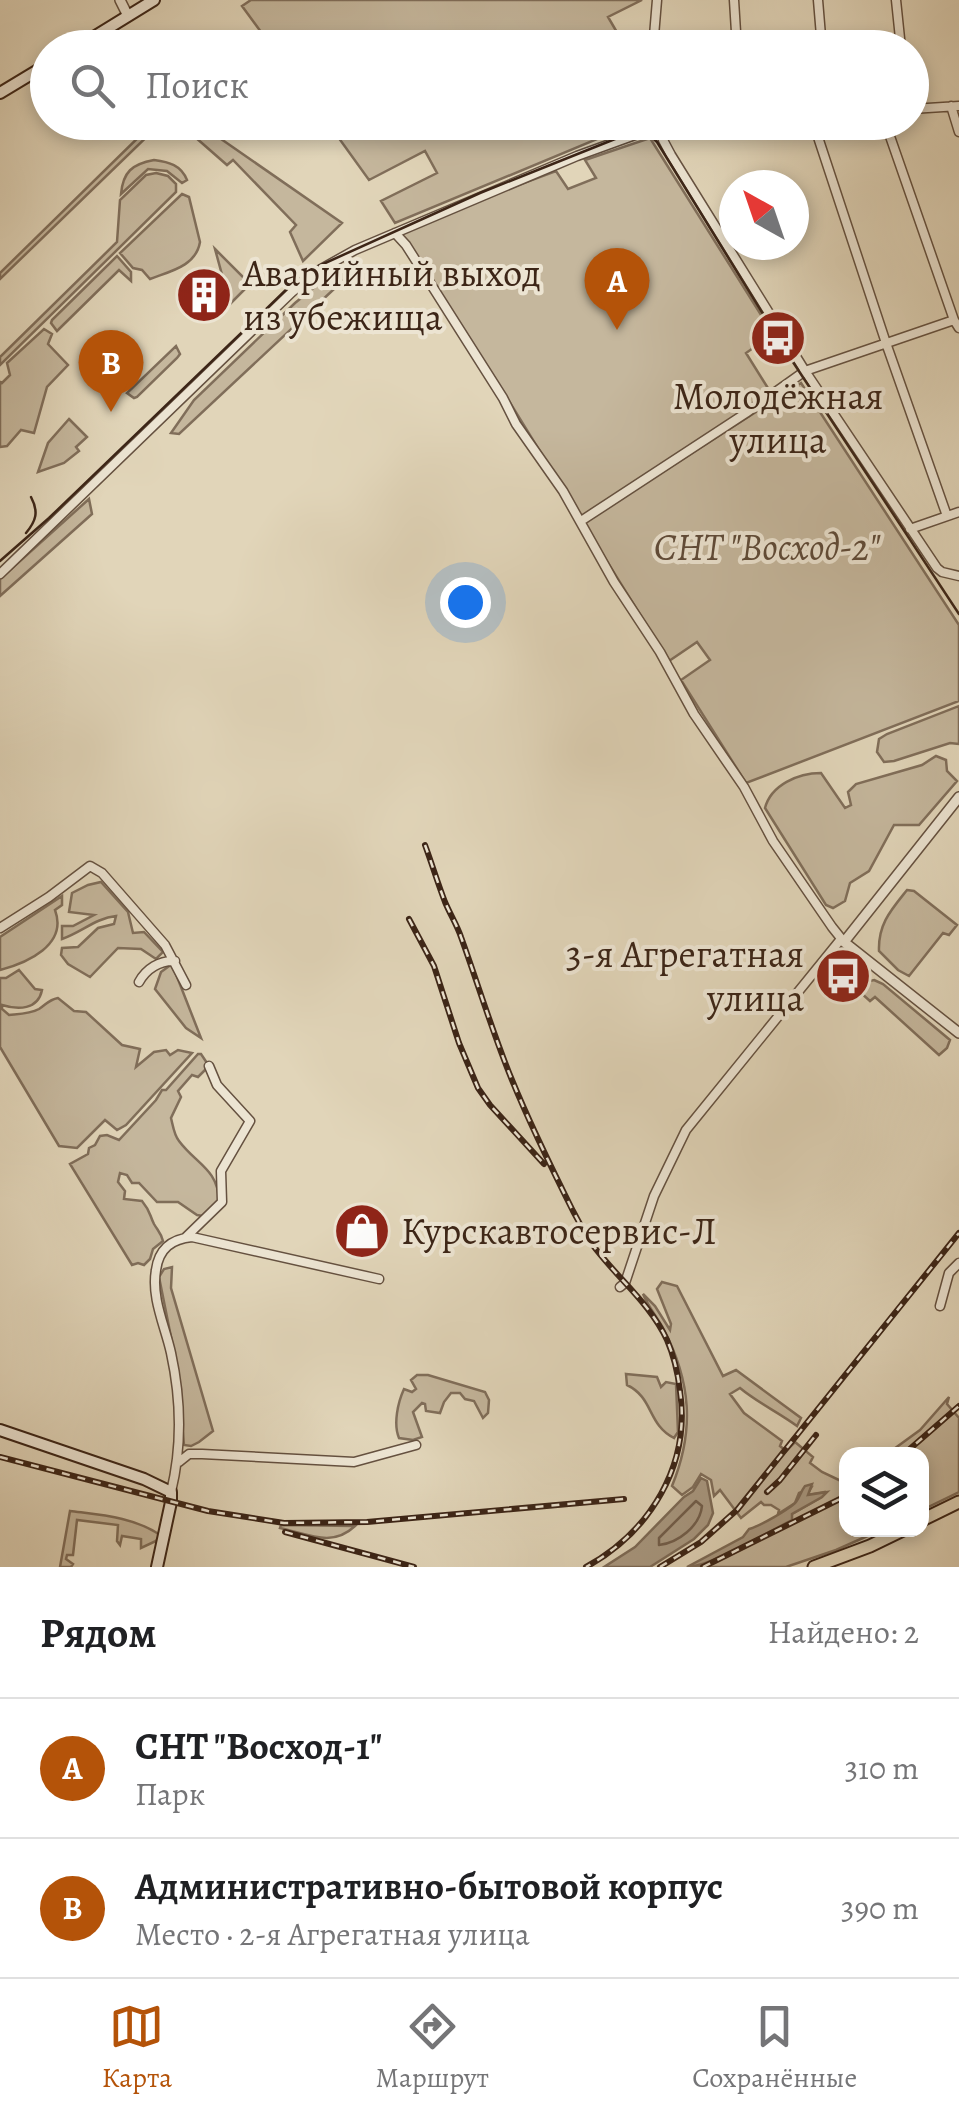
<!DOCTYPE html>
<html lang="ru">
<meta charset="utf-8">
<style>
:root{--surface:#fff;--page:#f2f2f2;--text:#202124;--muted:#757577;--line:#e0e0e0;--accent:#b45309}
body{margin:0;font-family:Alegreya,serif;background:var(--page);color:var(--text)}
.controls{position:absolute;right:30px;bottom:30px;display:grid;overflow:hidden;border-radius:20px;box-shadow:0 5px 15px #0003}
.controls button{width:90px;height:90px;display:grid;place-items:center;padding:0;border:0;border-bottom:2px solid var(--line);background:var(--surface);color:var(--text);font:50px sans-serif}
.compass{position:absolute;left:719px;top:170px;width:90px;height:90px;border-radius:50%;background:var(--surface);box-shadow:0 5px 15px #0003;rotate:320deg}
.you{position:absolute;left:465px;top:602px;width:35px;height:35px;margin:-25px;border:8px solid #fff;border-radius:50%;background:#1a73e8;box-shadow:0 0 0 15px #1a73e833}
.badge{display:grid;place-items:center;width:65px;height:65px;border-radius:50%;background:var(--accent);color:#fff;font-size:32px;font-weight:700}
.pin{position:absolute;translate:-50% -82px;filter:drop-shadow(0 2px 5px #0008)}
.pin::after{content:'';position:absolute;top:52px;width:35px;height:30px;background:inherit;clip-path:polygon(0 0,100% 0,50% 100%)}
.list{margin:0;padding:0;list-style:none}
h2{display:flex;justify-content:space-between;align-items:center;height:130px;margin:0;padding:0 40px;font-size:42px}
h2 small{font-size:32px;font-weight:400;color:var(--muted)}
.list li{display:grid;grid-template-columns:65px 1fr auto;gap:30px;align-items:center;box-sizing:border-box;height:140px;padding:0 40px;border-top:2px solid var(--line)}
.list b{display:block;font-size:38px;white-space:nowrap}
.list p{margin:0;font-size:32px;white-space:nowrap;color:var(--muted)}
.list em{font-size:32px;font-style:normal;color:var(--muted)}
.icon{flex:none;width:55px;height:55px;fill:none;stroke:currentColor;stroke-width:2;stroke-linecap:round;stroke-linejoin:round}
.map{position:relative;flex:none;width:959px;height:1567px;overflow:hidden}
.search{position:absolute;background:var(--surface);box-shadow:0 5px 15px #0003;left:30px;right:30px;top:30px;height:110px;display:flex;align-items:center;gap:25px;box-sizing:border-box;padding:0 35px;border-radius:55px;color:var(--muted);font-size:38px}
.sheet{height:410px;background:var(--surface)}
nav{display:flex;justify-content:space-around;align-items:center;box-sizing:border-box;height:140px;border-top:2px solid var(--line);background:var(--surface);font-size:28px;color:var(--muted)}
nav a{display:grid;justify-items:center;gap:5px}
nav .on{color:var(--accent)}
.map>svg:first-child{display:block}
.green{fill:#c5b79d;stroke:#806e5a;stroke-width:2.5}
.water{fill:#a99982;stroke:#7d6b57;stroke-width:2.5}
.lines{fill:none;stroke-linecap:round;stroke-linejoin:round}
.shore{stroke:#725f4c;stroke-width:2.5}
.minor-casing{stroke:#655140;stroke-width:11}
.tertiary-casing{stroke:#655140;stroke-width:12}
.secondary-casing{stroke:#3c2517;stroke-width:14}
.primary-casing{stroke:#3c2517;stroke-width:15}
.minor{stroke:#ece4d2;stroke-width:8}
.tertiary{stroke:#ece4d2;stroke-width:9}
.secondary{stroke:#ece4d2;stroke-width:10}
.primary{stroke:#e1d5b9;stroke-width:11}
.tram{stroke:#3c2517;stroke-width:2.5}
.rail-casing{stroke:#3c2517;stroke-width:6}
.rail{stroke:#ece4d2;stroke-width:2.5;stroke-dasharray:8;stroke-linecap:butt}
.minor-bridge-casing{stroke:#655140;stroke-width:11;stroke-linecap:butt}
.minor-bridge{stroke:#ece4d2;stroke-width:8}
.labels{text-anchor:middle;stroke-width:8;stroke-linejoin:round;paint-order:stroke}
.poi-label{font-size:38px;fill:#3c2517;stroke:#ece4d2;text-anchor:start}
.park-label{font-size:38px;font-style:italic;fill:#5e4a38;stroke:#ece4d2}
</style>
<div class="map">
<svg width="959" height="1567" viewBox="0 0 959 1567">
<rect width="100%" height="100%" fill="#e1d5b9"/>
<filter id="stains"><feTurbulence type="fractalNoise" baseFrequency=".002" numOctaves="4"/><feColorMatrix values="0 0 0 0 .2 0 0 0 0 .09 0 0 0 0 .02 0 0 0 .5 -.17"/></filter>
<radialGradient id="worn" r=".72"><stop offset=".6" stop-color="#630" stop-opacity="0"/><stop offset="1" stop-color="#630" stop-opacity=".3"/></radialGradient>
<path class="green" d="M251 0H642L608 17 625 46 649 34 646 48 272 47 242 6Z
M153 123H161L0 279V273Z
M179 123H198L342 223 303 261 290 232 296 225 233 160 227 165Z
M328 123H623L602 133V137L395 223 381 201 437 173 425 151 369 180Z
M650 138 773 334 746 353 771 393 581 518 504 393 401 233 459 207 556 171 568 189 596 178 585 160Z
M154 160C169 162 181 165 187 180L182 183 167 171 148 169 121 194C123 172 132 164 154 160Z
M156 173 168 176 176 184V192L0 365V357L117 242 120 200 146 175Z
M182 194 189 197 200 242C196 266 171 271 150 279L142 270 133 268 120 253Z
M215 249 250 284 230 304Z
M117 256 131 272V281L119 270 57 331 51 323 52 320Z
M347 266 349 275 179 434 171 433 194 400 295 303 322 281Z
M212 277C224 286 227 307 216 318L196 296Z
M44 329 52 334 48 344 68 365 47 387 34 433 21 430 7 446 0 447V382L2 383 10 375 7 363Z
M176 346 180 354 177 358 137 397 134 398 127 393Z
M801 383 959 625V701L746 783 681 680 710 660 697 642 669 661 583 523Z
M69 419 87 437 76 447 79 451 64 463 38 472 48 443Z
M89 499 92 514 0 596V579Z
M959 706V744L950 743 894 761 884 762 877 752 879 739 887 734Z
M936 756 946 760 947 771 957 781 919 825H894L869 871 850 883 845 901 833 908 826 905 765 808C771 785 798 773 821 773L845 808 851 805 848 792 856 784 922 765Z
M101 882 128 912 133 933 144 932 163 952 156 959 141 949 118 948 90 977 68 964 61 955 62 948 78 947 98 928 114 924 116 916C96 918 82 932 62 939V926H73L94 915 69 912 72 893 88 885Z
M907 890 914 891 957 925 949 935 943 933 909 976 898 970 879 951C878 924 891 910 907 890Z
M62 896V905L55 910C68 945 27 963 0 970V937Z
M172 964 201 1038 186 1028 155 989 161 972Z
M19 970 35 989 42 990C38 1010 18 1010 2 1005V1009L9 1015C19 1014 30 1014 39 1009 47 1004 48 1000 58 998L74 1011 86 1012 122 1045 140 1049 136 1067 154 1052 166 1050 170 1055 178 1050 192 1053 126 1125 117 1130 105 1120 77 1148 59 1146 0 1047V978H6Z
M874 980 883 984 950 1040 947 1048 939 1055 875 997 870 1001 861 993 866 982Z
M198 1054H201L207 1063 205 1070 198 1077 192 1075 178 1091 181 1097 171 1118C173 1126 174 1135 179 1141 196 1164 218 1169 219 1201L203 1216 197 1215 178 1202H157L139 1183H132L127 1175 120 1173 118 1182 125 1191 124 1199 142 1201C151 1212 149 1214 154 1224 158 1231 161 1233 163 1241L153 1249 150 1259 144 1265 138 1263 132 1265 70 1164 88 1154 89 1148 95 1145 100 1136 107 1135 119 1140 156 1100 162 1090H166Z
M172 1267 171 1288 213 1431 199 1442 191 1446 184 1445 177 1367 159 1277 164 1269Z
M662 1282 677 1286 723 1376 736 1370 801 1418 797 1426C778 1412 758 1403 740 1388L730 1394 744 1413 782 1441 780 1446 786 1451 795 1442 813 1457 810 1463 822 1472 841 1481 846 1478V1530H881L836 1550 786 1567H695L791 1520 792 1514 822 1497 824 1492 807 1495 811 1488 799 1493 795 1503 778 1514 779 1510 771 1505H764L761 1502 741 1518 720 1490 714 1496 711 1480 701 1474 693 1487 682 1495 672 1486C695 1430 691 1381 663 1328 656 1316 648 1306 643 1294L655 1306 670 1330 671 1324 657 1289Z
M626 1374 657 1377 661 1387 666 1382 676 1384 678 1432 674 1438C647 1424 654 1398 627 1385Z
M417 1375H428L485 1392 489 1400 488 1413 483 1418 474 1401 465 1399 460 1393H451L444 1402 440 1413 426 1411 425 1404 422 1403 413 1412 422 1437 413 1440 399 1438C393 1424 398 1402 404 1389L412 1392 416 1389 411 1380Z
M949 1397 947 1404 959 1418V1492L922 1510V1454H887L920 1430Z
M70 1511C101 1515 134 1517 160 1535L156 1541 141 1548V1539L122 1536 120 1545 117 1541 118 1525 77 1520 73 1555H67L66 1559 73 1564 71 1567H60Z
M281 1525 355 1526C332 1548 308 1534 280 1528Z"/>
<path class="water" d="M701 1478 707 1481 713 1513 708 1525 694 1539 650 1567H604L635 1547 684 1497 693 1491Z
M812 1484 808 1495 827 1492 822 1497 792 1514V1520C766 1533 713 1566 687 1567L743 1537 749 1529C758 1527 790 1509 796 1502 800 1497 801 1491 805 1486Z"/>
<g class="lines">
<path class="shore" d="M696 1501 702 1506C700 1526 678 1543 659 1545V1538Z"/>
<g class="minor-casing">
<path id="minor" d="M734 0 737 48
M818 0 822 48
M896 0 901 48
M653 48 657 0
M951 106 959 132
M912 109 959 106
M658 122 663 140 671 155 805 371 937 568 942 572 959 576
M813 122 886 343 947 516
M885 122 954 320 959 328
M656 128 675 122
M395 233 406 245 503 398 516 424 563 491 614 582 660 652 694 714 744 787 773 841 832 927 844 942
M581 521 746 413 805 371 954 320
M910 529 959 512
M0 574 292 292 321 269 355 250 577 156 646 131
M0 928 49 897 90 866 102 873 165 945 186 985
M139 982C146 969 160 960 175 961
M185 1238 222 1202 221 1171 250 1121 217 1085 209 1066
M620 1287 625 1283 654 1196 686 1130 841 939
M940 1306 949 1273 959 1263
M179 1462 189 1454H202L354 1462 416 1445
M171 1492C182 1447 181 1399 171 1353 165 1326 151 1298 156 1270 159 1248 172 1239 192 1237L379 1279"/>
</g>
<g class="tertiary-casing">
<path id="tertiary" d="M120 0 128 16
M959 797 844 942 959 1033"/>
</g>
<g class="secondary-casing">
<path id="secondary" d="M76 48 154 0
M0 93 48 64
M0 1430 144 1479 171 1492V1502L157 1567"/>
</g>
<g class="primary-casing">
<path id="primary" d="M922 1520 959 1502
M814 1567 870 1546 903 1530"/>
</g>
<use href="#minor" class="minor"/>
<use href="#tertiary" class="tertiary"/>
<use href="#secondary" class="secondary"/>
<use href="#primary" class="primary"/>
<path class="tram" d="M26 533C36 521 39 512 31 497
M0 561 49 518 291 285 312 269 480 193 615 139 634 132H646L657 142 787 353 959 614"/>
<g class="rail-casing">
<path id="rail" d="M425 845C432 864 438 884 445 902 450 914 457 925 461 937 478 984 493 1034 512 1080 530 1124 552 1169 573 1211 579 1222 585 1234 592 1244 616 1277 650 1303 667 1340 674 1356 678 1374 680 1391 691 1465 650 1532 586 1567
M409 919 434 966 459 1043 478 1088 490 1105 544 1164
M904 1454 959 1406
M0 1457 208 1511 284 1523 367 1522 624 1499
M767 1492 780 1480 816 1435
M285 1532 414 1567
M660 1567 701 1542 737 1510 959 1233
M703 1567 846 1496"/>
</g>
<use href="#rail" class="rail"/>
<g class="minor-bridge-casing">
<path id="minor-bridge" d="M646 131 656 128"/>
</g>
<use href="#minor-bridge" class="minor-bridge"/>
</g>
<defs>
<g id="building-disc" transform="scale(2.875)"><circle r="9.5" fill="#8f2418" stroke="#ece4d2"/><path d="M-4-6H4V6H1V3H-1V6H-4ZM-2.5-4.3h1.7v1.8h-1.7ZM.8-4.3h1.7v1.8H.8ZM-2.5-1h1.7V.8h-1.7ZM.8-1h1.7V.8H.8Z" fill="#fff"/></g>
<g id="bus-disc" transform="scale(2.875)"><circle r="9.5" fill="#8f2418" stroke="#ece4d2"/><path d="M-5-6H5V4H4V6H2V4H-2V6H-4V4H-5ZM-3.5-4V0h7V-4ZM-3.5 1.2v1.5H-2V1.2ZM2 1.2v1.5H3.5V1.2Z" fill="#fff"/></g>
<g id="shop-disc" transform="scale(2.875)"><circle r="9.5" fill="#8f2418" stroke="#ece4d2"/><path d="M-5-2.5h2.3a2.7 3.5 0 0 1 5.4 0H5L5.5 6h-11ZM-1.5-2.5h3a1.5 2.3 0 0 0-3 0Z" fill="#fff"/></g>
</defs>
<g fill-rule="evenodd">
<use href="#building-disc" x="204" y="295"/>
<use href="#bus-disc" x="778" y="338"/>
<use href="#bus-disc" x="843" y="976"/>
<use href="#shop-disc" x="362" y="1231"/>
</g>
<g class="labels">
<g class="poi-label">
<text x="243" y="286">Аварийный выход<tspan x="243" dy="44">из убежища</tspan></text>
<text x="778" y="409" text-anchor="middle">Молодёжная<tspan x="778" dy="44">улица</tspan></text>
<text x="804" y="967" text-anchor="end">3-я Агрегатная<tspan x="804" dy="44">улица</tspan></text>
<text x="401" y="1244">Курскавтосервис-Л</text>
</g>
<g class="park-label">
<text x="767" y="560">СНТ "Восход-2"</text>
</g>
</g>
<rect width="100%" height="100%" filter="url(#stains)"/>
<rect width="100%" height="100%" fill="url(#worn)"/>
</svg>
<div class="controls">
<button><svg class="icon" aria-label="layers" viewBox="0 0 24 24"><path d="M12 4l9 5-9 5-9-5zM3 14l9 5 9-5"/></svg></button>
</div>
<svg class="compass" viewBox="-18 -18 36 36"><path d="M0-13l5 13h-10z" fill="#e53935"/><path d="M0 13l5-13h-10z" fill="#757577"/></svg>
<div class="you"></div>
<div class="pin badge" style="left:617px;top:330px">A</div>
<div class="pin badge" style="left:111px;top:412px">B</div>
<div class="search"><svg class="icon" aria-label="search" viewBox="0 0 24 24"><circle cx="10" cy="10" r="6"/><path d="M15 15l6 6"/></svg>Поиск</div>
</div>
<section class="sheet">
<h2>Рядом<small>Найдено: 2</small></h2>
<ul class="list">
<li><span class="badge">A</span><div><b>СНТ &quot;Восход-1&quot;</b><p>Парк</p></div><em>310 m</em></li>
<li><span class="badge">B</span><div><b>Административно-бытовой корпус</b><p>Место · 2-я Агрегатная улица</p></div><em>390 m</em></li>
</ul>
</section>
<nav>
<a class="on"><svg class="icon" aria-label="map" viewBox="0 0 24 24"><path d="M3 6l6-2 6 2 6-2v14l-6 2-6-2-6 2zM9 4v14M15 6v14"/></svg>Карта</a>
<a><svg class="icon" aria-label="directions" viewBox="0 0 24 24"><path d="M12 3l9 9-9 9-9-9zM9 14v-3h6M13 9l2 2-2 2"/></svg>Маршрут</a>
<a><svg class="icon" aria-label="saved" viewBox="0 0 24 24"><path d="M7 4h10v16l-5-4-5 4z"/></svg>Сохранённые</a>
</nav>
